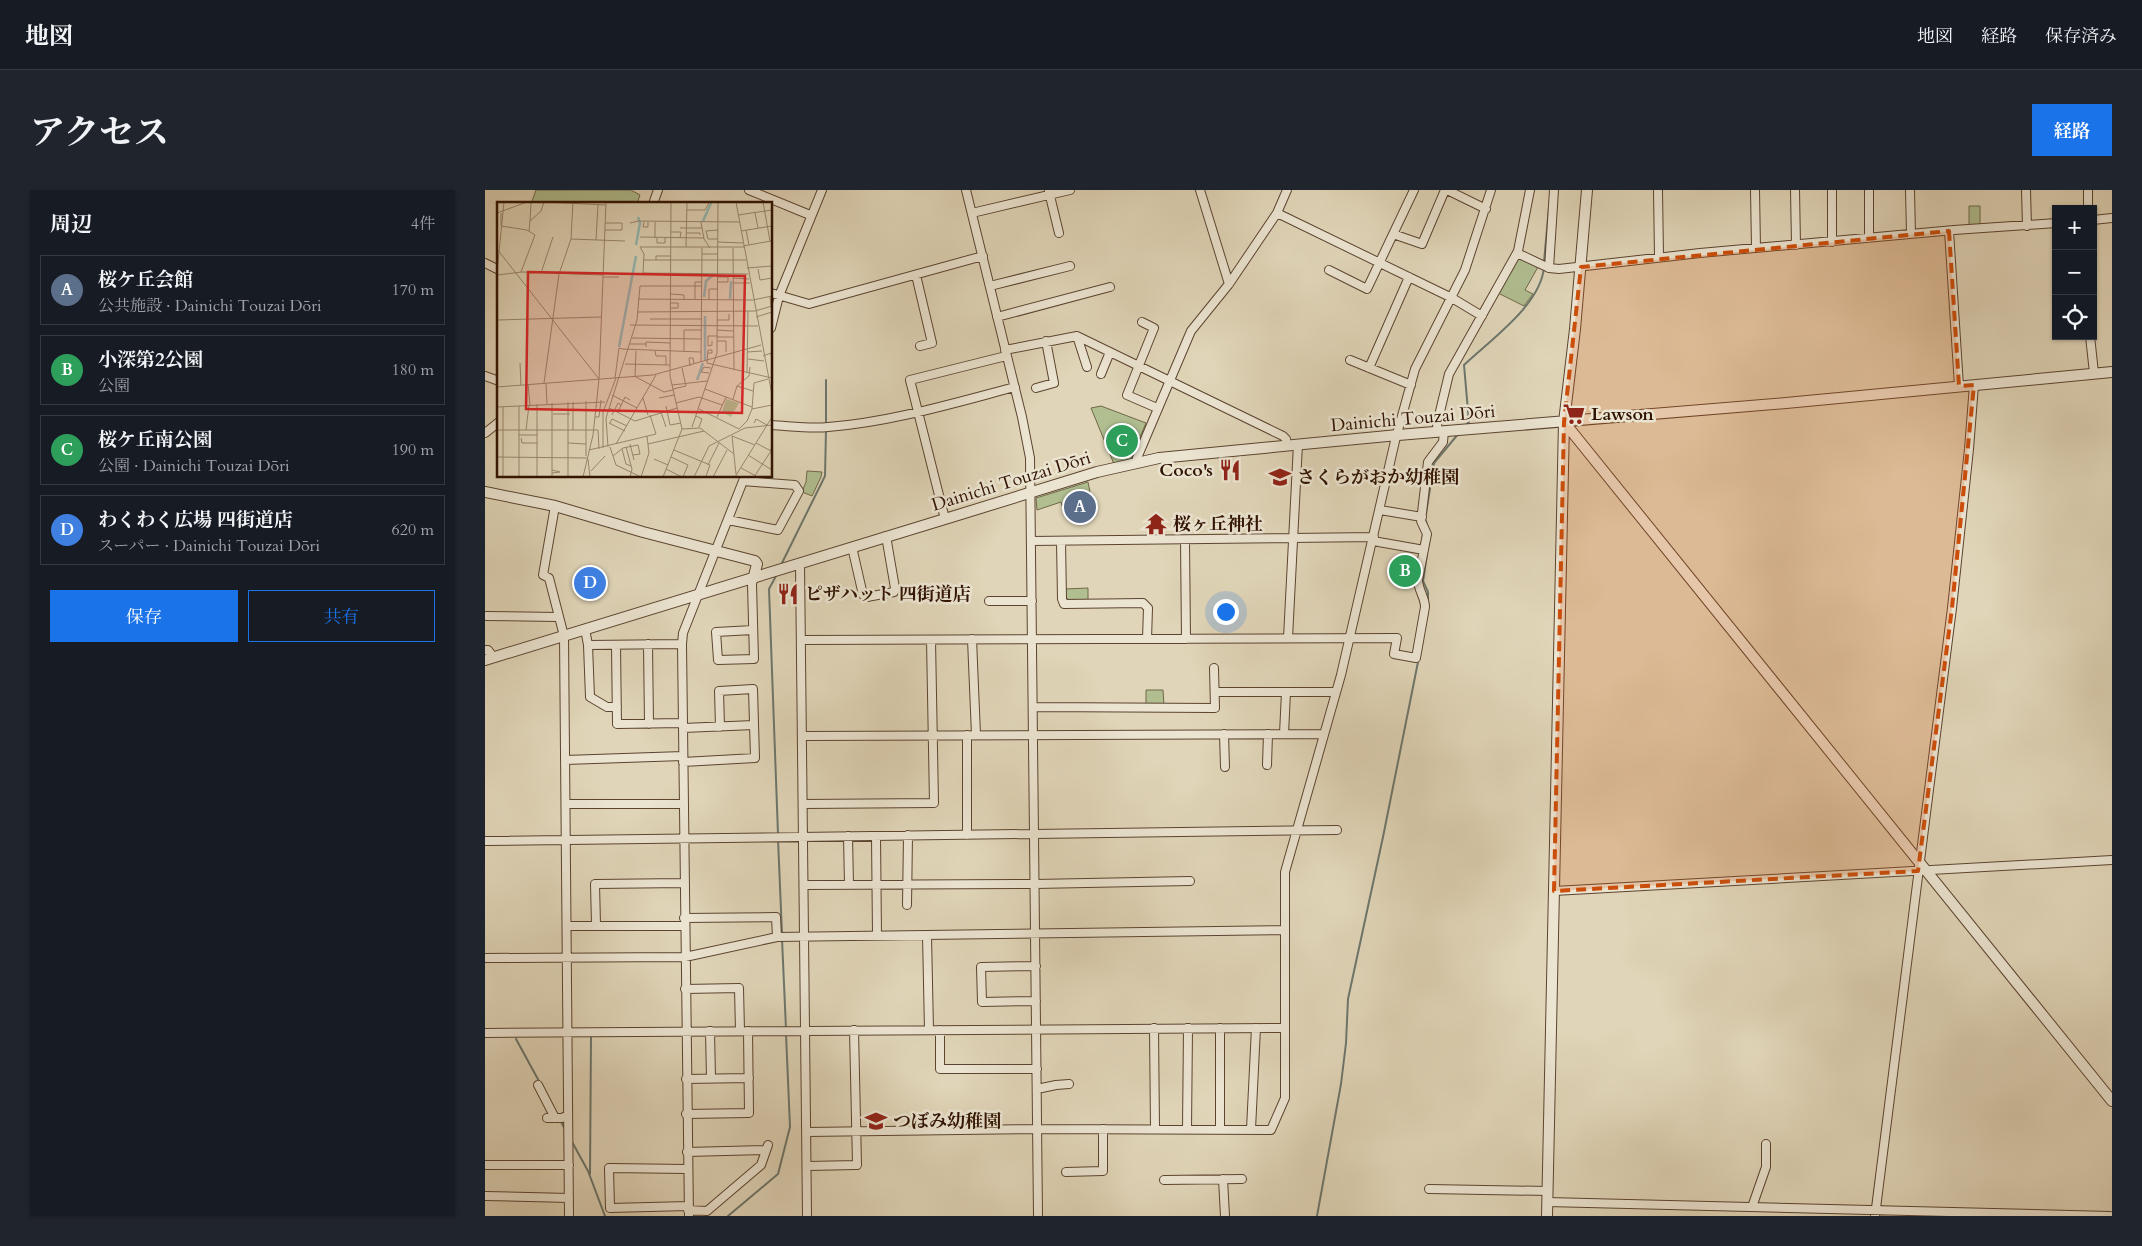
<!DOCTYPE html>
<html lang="ja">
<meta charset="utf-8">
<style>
:root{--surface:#171b24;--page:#20242c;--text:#f1f3f6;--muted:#9ea1a6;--line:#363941;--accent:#1a73e8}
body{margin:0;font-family:Cardo,"Noto Serif JP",serif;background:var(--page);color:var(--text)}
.controls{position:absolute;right:15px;top:15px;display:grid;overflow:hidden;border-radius:0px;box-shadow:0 1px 4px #0004}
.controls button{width:45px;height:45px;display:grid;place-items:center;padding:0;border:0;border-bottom:1px solid var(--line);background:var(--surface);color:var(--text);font:25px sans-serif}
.you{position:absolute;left:740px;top:421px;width:18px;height:18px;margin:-12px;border:4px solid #fff;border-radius:50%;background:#1a73e8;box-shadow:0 0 0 8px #1a73e833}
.badge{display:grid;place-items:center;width:32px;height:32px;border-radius:50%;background:var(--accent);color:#fff;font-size:16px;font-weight:700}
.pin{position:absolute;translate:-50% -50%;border:2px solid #fff;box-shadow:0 1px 5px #0006}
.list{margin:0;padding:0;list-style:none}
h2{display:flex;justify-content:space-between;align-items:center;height:65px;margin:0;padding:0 20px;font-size:21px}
h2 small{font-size:16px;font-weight:400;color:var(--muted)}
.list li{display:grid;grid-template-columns:32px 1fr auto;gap:15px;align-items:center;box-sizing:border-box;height:70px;margin:0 10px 10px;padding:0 10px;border:1px solid var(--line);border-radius:0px}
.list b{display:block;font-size:19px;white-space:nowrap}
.list p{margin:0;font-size:16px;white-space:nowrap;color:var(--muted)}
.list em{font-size:16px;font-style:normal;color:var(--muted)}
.actions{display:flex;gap:10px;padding:15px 20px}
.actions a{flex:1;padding:11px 0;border:1px solid var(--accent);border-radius:0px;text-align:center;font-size:18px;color:var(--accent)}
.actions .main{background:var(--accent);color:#fff}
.icon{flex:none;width:28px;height:28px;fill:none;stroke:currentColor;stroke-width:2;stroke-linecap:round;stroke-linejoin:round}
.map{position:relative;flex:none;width:1627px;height:1026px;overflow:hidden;border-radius:0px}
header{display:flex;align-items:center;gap:30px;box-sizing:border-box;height:70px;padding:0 25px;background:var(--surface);border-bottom:1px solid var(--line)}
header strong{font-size:24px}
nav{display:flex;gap:28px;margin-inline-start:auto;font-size:18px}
.intro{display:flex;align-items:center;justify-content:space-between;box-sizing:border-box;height:120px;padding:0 30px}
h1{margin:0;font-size:35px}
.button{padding:12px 22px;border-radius:0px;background:var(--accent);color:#fff;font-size:18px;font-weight:700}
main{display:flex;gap:30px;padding:0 30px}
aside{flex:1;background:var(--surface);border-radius:0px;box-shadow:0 1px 4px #0004}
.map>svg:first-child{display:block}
.green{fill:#b0be90;stroke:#706849}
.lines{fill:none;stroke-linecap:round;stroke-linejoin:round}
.stream{stroke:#6c766c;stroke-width:2}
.minor-casing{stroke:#5c4430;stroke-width:10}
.tertiary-casing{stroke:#5c4430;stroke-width:12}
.minor{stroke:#ebe4d1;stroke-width:8}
.tertiary{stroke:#ebe4d1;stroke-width:10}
.marked{fill:#cc4e0a;fill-opacity:0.2;stroke:#cc4e0a;stroke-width:4;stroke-dasharray:10 6;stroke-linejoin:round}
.labels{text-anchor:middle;stroke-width:5;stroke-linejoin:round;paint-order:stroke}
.poi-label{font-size:18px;font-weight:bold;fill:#301302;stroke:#ebe4d1;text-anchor:start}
.street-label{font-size:18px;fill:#301302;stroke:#ebe4d1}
.inset-river{fill:none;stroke:#94b8b2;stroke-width:2.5}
.inset-road{fill:none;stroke:#9a876f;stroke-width:1}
.view{fill:#d62828;fill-opacity:0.15;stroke:#d62828;stroke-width:2.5}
.inset-edge{fill:none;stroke:#301302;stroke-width:2.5}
</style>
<header>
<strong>地図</strong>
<nav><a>地図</a><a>経路</a><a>保存済み</a></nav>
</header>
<div class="intro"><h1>アクセス</h1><a class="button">経路</a></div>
<main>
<aside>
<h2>周辺<small>4件</small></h2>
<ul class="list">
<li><span class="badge" style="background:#5c6f8a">A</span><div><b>桜ケ丘会館</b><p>公共施設 · Dainichi Touzai Dōri</p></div><em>170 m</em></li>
<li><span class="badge" style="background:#2e9e5b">B</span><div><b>小深第2公園</b><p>公園</p></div><em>180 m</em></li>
<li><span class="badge" style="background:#2e9e5b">C</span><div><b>桜ケ丘南公園</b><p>公園 · Dainichi Touzai Dōri</p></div><em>190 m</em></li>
<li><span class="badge" style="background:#3f7fe0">D</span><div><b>わくわく広場 四街道店</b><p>スーパー · Dainichi Touzai Dōri</p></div><em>620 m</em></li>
</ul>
<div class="actions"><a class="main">保存</a><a>共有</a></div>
</aside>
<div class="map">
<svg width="1627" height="1026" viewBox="0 0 1627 1026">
<rect width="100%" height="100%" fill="#e0d5b8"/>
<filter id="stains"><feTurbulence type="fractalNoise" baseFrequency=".004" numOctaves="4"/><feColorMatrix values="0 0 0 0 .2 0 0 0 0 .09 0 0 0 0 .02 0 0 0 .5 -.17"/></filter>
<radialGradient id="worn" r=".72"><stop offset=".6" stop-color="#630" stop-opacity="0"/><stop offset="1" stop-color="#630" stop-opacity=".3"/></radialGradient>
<path class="green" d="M51 0H146L155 5 152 14H46Z
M1484 16H1495V34L1494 36H1484Z
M1035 67 1053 77 1040 100 1048 104 1039 116 1013 103 1031 68Z
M616 216 661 233 646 269 629 274 606 218Z
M322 281 337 282 336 287 327 306 317 302 321 292Z
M603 292 605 302 596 305 597 310 577 316 576 312 552 320 551 308Z
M910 370 931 374 928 391 909 387Z
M603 398V411H588L580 408V399Z
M661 500H678L679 515H661Z"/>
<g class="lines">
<path class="stream" d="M1059 72 1064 17
M341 235V190
M980 236 984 232 979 175C1005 150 1056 115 1059 77
M941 324 949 273 974 243
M940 328 943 338
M942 364 938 391 943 402V415
M296 375 340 286 341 240
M291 386 284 399 293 644
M293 649 297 744
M297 749 301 839
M31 849 55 893
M68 917 73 926
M75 930 80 939
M86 950 103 981 120 1026
M105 984 106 847
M243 1026 293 984 305 937 301 844
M832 1026 856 894 861 853 863 809 898 647 938 447"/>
<g class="minor-casing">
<path id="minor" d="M264 0 325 25
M481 0 537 227 545 268 553 1026
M715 0 744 94
M962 0 1001 19
M1173 0 1174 67
M1270 0 1271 58
M1310 0 1311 55
M1347 0V52
M1384 0V48
M1425 0 1426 44
M1541 0 1542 36
M1603 0V19
M564 2 574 43
M168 14 173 0
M487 23 585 0
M792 23 967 108 997 126
M1608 30 1627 28
M1464 41 1474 196
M908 44 937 54 960 0
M1032 63 1064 78 1074 79 1215 63 1469 40 1571 33
M0 73 14 80
M1064 78 1069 0
M844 80 882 99 929 0
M431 85 447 153 435 156
M505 96 585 76
M286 103 324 114 498 66
M512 127 625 97
M657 132 669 138 642 205 672 218
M286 138 294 106 337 0
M592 146 602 177
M1605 146 1609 183
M520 160 592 146 798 246 801 249 802 255
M865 170 926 195
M884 178 924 87
M616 184 625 162
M0 186 14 191
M551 198 569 193 561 151
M286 235C305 236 325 239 343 237 406 232 469 213 530 197
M953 242 952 234 964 184 1033 61 1045 0
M0 243 14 232
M652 272V268L706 141 744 94 792 23 802 0
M70 316 58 385 64 388 79 446 84 1026
M895 320 937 327
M460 329 425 190 521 166
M243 330 293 340 314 301 310 295 258 291
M700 350 701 449
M546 351 889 347
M576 351 577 409 579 414 658 413 663 418 662 449
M888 351 939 360
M367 357 378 405 382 407 409 402 410 398 401 346
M315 373 322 1026
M504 411H547
M0 426 73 427
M100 439 103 455 197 454
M268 440 231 442 233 470 269 469 267 394 269 386
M803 448 813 254
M487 449 491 545
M316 450 912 448 909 464 931 468 940 417C940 407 933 400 933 390L942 344 936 331 943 272 958 252 959 241
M163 454 164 534
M103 455 105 507 122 517H132
M131 455 132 534 198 533
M0 460H3L9 468
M730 502H850
M548 517 730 518 729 478
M198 538 269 535
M739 544 740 577
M799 544 801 502
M482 545V645
M317 546 838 544
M80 570 198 566
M198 572 270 568 268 499 234 501 235 537
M782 575 783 544
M81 614H198
M318 614 449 613 446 450
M363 646 364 695
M391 646 392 745
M0 651 852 640
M319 695 550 694 705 691
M1069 701 1627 670
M422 715 423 645
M199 728 291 727 292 747
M111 735 110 694 199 693
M82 736H199
M442 745 444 840
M0 768 200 767 292 747 799 740
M551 776 496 777 497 812 551 811
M200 799 254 798 255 841
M669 838 670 939
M455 840V879H552
M225 841 226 888
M0 843 799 838
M201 889 264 888
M53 895 70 928
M552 899 571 895 584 894
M201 924 264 923 263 841
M62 928H77L83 925
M702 939 703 838
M735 939V838
M766 939 771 838
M321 942 552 939 786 940 800 908V682L856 485 910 251 930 179 980 80 1006 0
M202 962 281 960
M0 975H84
M322 976 372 975 369 840
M202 979 124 978 125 1018 203 1016
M581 982 618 981V939
M738 989 740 1026
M679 990 757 989
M944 999 1063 1001
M0 1006 84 1008
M1062 1012 1625 1026
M1267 1017 1281 977V954
M203 1020 222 1021 276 975 283 955
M204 1026 197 454 198 443 260 286
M1390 1026 1467 418 1484 259 1489 195"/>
</g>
<g class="tertiary-casing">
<path id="tertiary" d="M1079 232 1627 911
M0 302 70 316 158 342 270 371 272 374 269 386
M0 470 473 325 612 282 674 268 913 245 1301 213 1627 182
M1062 1026 1079 232 1090 139 1102 0"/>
</g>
<use href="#minor" class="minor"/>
<use href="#tertiary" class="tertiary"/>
</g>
<path class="marked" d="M1464 41 1474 196 1489 195 1467 418 1433 681 1069 701 1079 232 1096 77Z"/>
<defs>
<g id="supermarket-bare" transform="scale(1.725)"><path d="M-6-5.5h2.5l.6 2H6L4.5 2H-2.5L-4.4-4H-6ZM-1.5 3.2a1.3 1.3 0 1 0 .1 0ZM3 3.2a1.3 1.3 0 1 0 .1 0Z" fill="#8f2418" stroke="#ebe4d1" stroke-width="2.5" paint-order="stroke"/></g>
<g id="restaurant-bare" transform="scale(1.725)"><path d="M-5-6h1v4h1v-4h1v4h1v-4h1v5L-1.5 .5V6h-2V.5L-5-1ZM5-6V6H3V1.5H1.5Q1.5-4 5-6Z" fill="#8f2418" stroke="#ebe4d1" stroke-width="2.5" paint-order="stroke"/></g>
<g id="school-bare" transform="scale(1.725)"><path d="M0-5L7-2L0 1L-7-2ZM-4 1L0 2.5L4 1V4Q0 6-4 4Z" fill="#8f2418" stroke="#ebe4d1" stroke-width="2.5" paint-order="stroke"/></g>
<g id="temple-bare" transform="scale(1.725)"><path d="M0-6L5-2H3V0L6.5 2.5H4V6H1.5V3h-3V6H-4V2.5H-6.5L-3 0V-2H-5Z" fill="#8f2418" stroke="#ebe4d1" stroke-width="2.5" paint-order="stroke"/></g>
</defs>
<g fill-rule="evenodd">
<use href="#supermarket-bare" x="1089" y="224"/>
<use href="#restaurant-bare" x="745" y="280"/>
<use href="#school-bare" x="795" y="287"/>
<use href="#temple-bare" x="671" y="334"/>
<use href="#restaurant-bare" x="303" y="404"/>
<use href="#school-bare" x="391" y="931"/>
</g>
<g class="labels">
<g class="poi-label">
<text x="1106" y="230">Lawson</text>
<text x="728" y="286" text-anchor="end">Coco's</text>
<text x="812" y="293">さくらがおか幼稚園</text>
<text x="688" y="340">桜ヶ丘神社</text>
<text x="320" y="410">ピザハット 四街道店</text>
<text x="408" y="937">つぼみ幼稚園</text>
</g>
<g class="street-label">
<text transform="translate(928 228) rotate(-5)" y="6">Dainichi Touzai Dōri</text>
<text transform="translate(526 291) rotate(-17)" y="6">Dainichi Touzai Dōri</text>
</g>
</g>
<g transform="translate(12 12)">
<rect width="275" height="275" fill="#e0d5b8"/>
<path d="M229 197 242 201 234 215 225 210Z" fill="#b0be90"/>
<path class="inset-river" d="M206 19 214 1M139 43 143 21 141 15M207 95 209 79 216 73M233 97 234 79M208 114V158M122 145 139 54M200 178 206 161"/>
<path class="inset-road" d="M147 0H222M239 0 275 193M266 0 273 39M190 8H208L212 1M0 11 30 0M4 11V24L30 28 38 33 24 70M258 11 261 26M241 13 275 8M33 19 34 1M147 20 146 25H151V20M204 20 207 37 213 46M133 21 141 19 242 20M183 26H205M108 28H125V21H108M249 28 252 43M32 29 33 19 44 9 47 0 109 3M244 29 275 24M174 30H184L183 36M189 31H203V33M143 35 207 36M158 36V20M160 36V41H168V36M74 37 128 39M221 37H211L209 29 221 28M99 38 101 3M221 40 246 41M246 44 274 39M143 45 147 52 146 71 251 72M143 45H247M189 45 190 0M236 46 237 168M0 47 102 177M205 52H221M147 58H174M159 58V54H174M174 58H249M250 66 275 64M261 67 263 78 275 76M0 70 7 0M44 71 56 35M0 73 25 70 106 73M106 75H122M221 75H231V80H221M236 76 252 77M236 81H253M174 92 187 93V98M273 95 275 111M141 97 256 98 275 94M198 98V80H205M212 98V87H221M174 106H181V101H174M141 110 258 109 275 104M259 115 275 110M153 117H204M0 118 104 115M220 118H232V112M133 123 261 124M220 128 236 129M220 135H236M135 136 204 137M215 139V143L211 144V134H220M220 139H229V150M133 142H149M149 145V140L173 141M125 147 204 150M158 149 159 154H169V163M187 150V128H204M250 150 265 149M211 151H215V148H211L210 161 275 176M266 154 274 151 275 158M251 157 267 159M204 160 205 46M23 161 24 183M128 162 173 163M193 164 192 156H196L197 162M212 171 204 170 207 165 214 166M250 171 251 109M138 175 139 149M139 175 167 190 176 188M118 176 122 146 125 147M47 181 62 72 74 37 76 0M49 181 50 202M31 182 33 203M175 183 210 179M240 184 252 174 253 165M0 185 156 173 264 143M176 187 189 184 185 166M208 187 255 205M115 193 140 206M146 196 151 213M162 196 177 193M236 197 240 184 256 189M71 200V275M76 200V228M179 201 202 195 225 203M40 202V275M22 204V275M169 204 173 223 184 221M0 205 108 200M6 205V275M112 206 138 219 180 206M202 207 242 227 250 219 255 207 257 181 271 177M255 207 275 203M121 210 128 195 133 198M164 210 169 225M56 212H73M115 213 121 201 124 203M199 214 205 217 202 225M98 215H102L104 198M220 215 229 195M112 221 128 229M113 221 115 217 130 224M257 221 259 217 270 223M195 225 220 151 221 0M185 227 203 226 237 252M0 228H101L102 247M29 228 32 203M22 233H40M24 236 25 241H40M71 241 89 242M259 241 274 249M119 242 159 173M133 242 137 258M151 242 207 229M111 245 109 216 140 118 143 84H205M113 245 119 263 144 275M129 245 135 267 133 275M106 246V210L119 176M125 247 129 262 134 264M92 248 159 232 153 213M177 248 213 263 209 274M251 253 275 268M89 254V199M116 254 126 246 141 243 143 252 136 253M0 255 90 256M174 255 191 263 186 275M91 257 93 275M157 257 171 263M211 263 222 241M244 266 259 274M169 267 185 275M94 269 108 254M55 271 63 270 55 268M239 272 235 234 258 243M55 275V201M86 275 96 233 102 177 109 0M144 275 152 251 150 234M166 275 185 227 173 174 174 0M197 275 212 244 248 226 275 223M216 275 230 248M238 275 275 215M257 275 274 249 275 238"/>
<path class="view" d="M31 70 248 74 245 211 29 207Z"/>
<rect width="275" height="275" class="inset-edge"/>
</g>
<rect width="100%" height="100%" filter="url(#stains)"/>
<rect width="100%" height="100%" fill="url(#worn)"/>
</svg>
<div class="controls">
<button>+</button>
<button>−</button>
<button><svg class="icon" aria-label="locate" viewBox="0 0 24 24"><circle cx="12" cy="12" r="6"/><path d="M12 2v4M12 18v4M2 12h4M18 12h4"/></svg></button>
</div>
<div class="you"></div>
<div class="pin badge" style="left:595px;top:317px;background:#5c6f8a">A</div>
<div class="pin badge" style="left:920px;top:381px;background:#2e9e5b">B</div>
<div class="pin badge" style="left:637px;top:251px;background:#2e9e5b">C</div>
<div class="pin badge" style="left:105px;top:393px;background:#3f7fe0">D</div>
</div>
</main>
